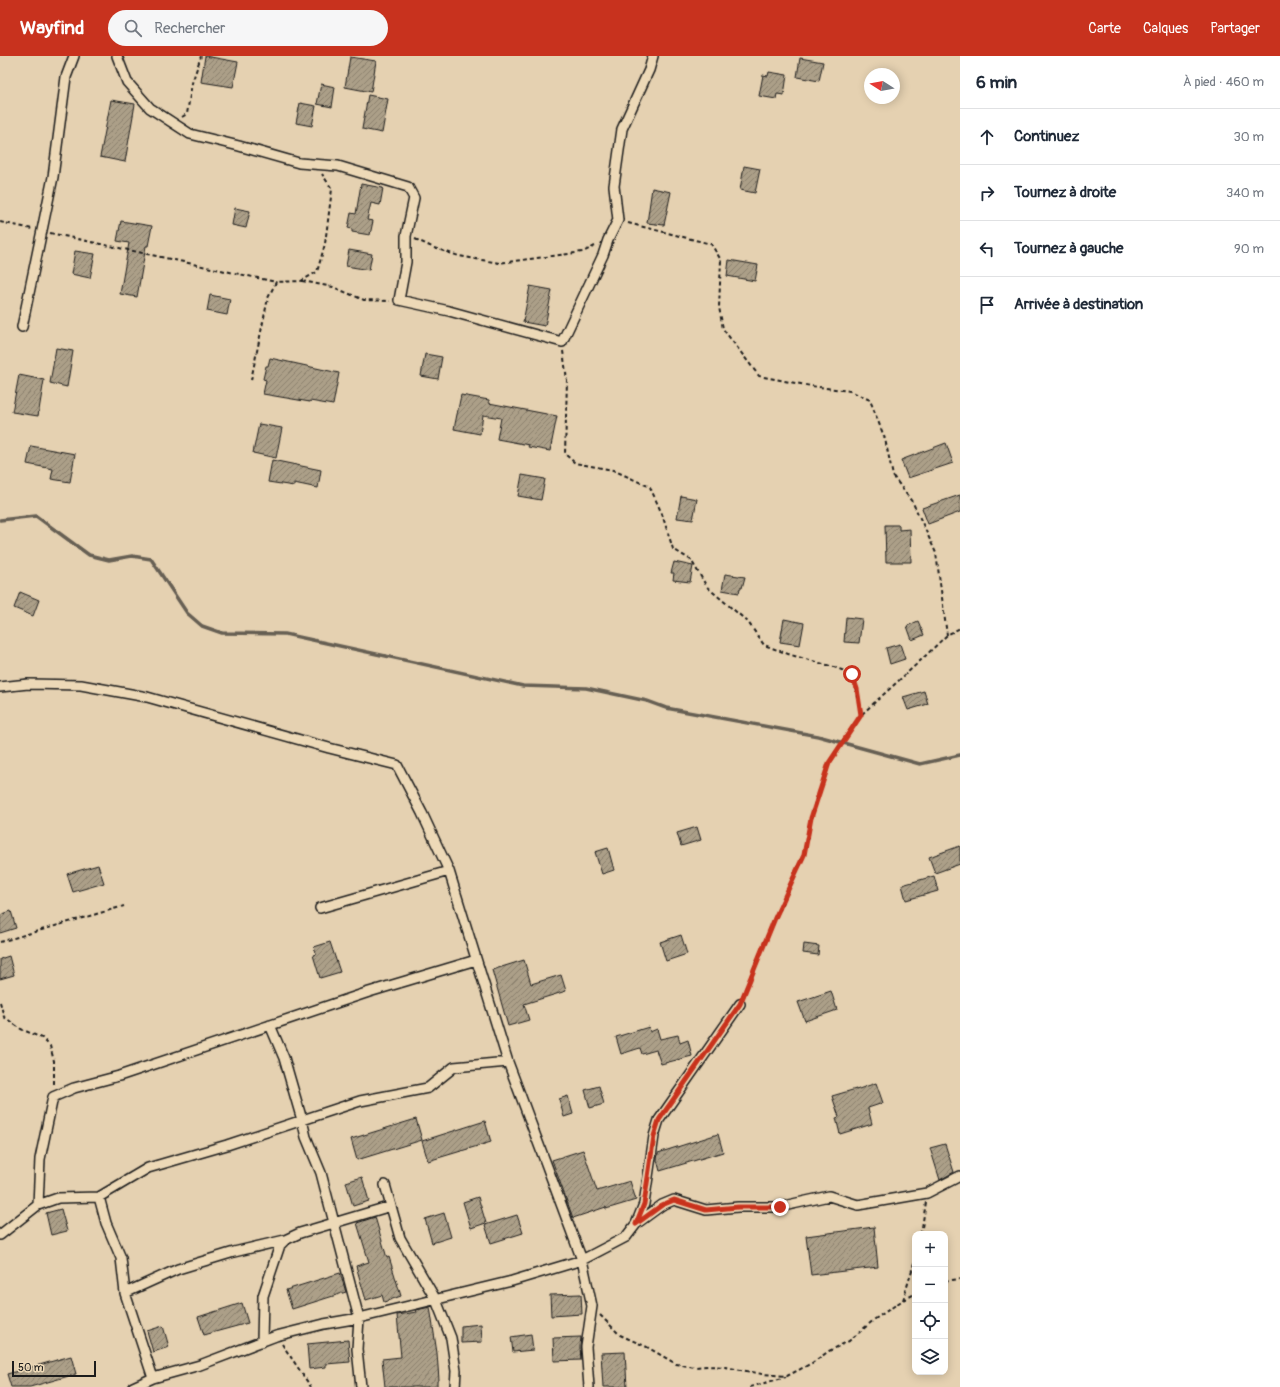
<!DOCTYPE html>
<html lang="fr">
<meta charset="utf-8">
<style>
:root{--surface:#fff;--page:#f6f6f7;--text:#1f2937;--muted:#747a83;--line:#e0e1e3;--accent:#c8321e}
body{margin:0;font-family:Pangolin,sans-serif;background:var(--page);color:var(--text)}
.controls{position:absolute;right:12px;bottom:12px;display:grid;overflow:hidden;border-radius:8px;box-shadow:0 2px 10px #0003}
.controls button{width:36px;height:36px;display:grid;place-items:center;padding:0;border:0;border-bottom:1px solid var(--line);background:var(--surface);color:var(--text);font:20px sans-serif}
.compass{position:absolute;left:864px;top:12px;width:36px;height:36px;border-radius:50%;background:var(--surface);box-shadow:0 2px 10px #0003;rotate:281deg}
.scale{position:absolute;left:12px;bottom:10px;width:84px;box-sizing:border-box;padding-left:4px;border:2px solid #1c1c1c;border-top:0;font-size:11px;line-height:14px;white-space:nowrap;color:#1c1c1c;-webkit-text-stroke:3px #edd9b7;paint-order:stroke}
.stop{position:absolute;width:12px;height:12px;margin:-9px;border:3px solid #c8321e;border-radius:50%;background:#fff}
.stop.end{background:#c8321e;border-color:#fff;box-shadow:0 1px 4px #0008}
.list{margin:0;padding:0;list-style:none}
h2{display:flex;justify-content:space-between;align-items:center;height:52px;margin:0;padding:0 16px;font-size:17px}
h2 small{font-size:13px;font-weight:400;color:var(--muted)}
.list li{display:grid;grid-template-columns:26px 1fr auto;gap:12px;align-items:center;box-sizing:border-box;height:56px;padding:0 16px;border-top:1px solid var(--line)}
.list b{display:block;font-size:15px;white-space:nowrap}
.list em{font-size:13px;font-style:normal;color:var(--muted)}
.icon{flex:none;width:22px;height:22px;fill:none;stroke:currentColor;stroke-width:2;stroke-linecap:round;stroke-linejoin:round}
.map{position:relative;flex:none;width:960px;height:1331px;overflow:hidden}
header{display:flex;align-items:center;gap:24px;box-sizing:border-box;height:56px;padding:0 20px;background:var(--accent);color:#fff}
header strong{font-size:19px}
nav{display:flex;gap:22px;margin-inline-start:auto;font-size:14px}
.search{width:280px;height:36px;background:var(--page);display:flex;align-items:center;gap:10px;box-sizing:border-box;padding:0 14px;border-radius:22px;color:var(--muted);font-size:15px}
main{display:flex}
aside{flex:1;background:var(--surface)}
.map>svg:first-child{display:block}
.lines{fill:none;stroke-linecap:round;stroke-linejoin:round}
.stream{stroke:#665f53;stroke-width:3.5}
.building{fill:url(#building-hatch);stroke:#1c1c1c}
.minor-casing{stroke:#1c1c1c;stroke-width:12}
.path{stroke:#1c1c1c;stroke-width:2;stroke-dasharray:4 3;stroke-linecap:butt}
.minor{stroke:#edd9b7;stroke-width:9}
.route{stroke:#c8321e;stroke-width:5}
</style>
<header>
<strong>Wayfind</strong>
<div class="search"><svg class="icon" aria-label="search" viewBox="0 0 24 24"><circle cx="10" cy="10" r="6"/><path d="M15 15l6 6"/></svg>Rechercher</div>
<nav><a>Carte</a><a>Calques</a><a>Partager</a></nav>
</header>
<main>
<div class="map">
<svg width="960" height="1331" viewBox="0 0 960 1331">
<defs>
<pattern id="building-hatch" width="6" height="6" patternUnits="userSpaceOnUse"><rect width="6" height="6" fill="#ac9f88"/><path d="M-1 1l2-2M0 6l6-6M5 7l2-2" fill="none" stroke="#8b816e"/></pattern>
</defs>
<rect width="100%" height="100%" fill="#e5d1b1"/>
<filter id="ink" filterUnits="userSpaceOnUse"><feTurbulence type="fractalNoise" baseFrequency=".025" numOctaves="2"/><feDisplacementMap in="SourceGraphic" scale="8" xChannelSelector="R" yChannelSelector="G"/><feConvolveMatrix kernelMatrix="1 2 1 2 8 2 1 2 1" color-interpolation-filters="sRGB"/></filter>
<g filter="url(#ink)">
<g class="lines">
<path class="stream" d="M0 464 36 460 89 499 109 504 132 500 151 503 187 557 202 570 222 577 285 578 523 630 586 632 647 645 666 652 818 680 920 708 960 699"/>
</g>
<path class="building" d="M205 0 238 6 233 31 201 26Z
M350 1 376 5 371 36 345 31Z
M800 2 823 6 819 25 797 21Z
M769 16 787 19 784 39 777 38 776 43 759 40 763 19 768 20Z
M321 28 335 31 332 51 317 48Z
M368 39 388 43 382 77 362 73Z
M111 44 135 48 125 106 100 101Z
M300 47 316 50 312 70 296 67Z
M744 110 760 113 755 137 740 134Z
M361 128 383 132 380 149 371 147 367 164 373 165 370 179 352 176V173L348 172 351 157 356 158Z
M652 132 671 136 664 169 647 167Z
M235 152 250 155 246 172 232 169Z
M121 165 152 170 148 190H146L137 241 120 238 129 187 117 185Z
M349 194 372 198 369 214 346 210Z
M75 195 95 198 90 222 71 218Z
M729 204 758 209 755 225 727 220Z
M530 230 552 234 545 270 523 266Z
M210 239 230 243 227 259 207 255Z
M56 292 73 295 67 331 50 327Z
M425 298 442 301 438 323 421 320Z
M270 302 339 317 333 349 310 345V346L263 338 266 324 263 323 266 310H268Z
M19 319 44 324 38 360 12 356Z
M461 339 489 344V347L557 360 550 395 528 391 529 389 497 383 501 362 483 359 480 378 454 373Z
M259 368 282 372 276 402 253 397Z
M946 387 953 407 908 422 901 404Z
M31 390 75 398 70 426 51 423 53 413 27 408Z
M272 404 321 414 318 432 294 427V430L268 426Z
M522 419 545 423 541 444 518 440Z
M960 439V456L928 468 922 452Z
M681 440 697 443 693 464 677 462Z
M885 469H899V474L910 473 911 506H886Z
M674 506 693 510 690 526 673 524 674 517H671Z
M725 518 745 521 742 532H740L739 537 722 534Z
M20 536 39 544 33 560 14 552Z
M846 561 862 563 859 587 844 586Z
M784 563 804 567 800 589 780 586Z
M918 565 924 579 912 584 907 570Z
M900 588 905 603 890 608 886 592Z
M924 635 928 648 908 654 903 641Z
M697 771 701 784 681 790 677 777Z
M960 790V808L935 817 929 801Z
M608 792 614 814 602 818 595 796Z
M98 809 104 827 73 836 67 818Z
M934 820 938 835 906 844 902 829Z
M11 855 16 872 0 877V859Z
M681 879 687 898 666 905 660 886Z
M330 886 340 916 320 922 313 899 316 898 314 891Z
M804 888 819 890 818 899 803 897Z
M9 900 14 919 0 923V903Z
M524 904 531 928 561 919 566 935 524 948 529 964 508 970 492 914Z
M831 935 837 954 805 965 798 946Z
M649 971 650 976 657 973 660 983 678 979 680 987 688 984 692 1000 661 1008 656 994 642 998 640 992 621 998 616 981Z
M876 1027 883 1047 868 1052 872 1068 840 1078 836 1062 839 1061 832 1040 856 1033V1034Z
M599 1030 604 1048 590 1052 585 1034Z
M568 1040 573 1058 564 1061 559 1043Z
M416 1063 422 1084 357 1104 351 1083Z
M485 1065 491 1086 428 1105 422 1085Z
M718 1078 723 1096 660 1115 657 1104 658 1097Z
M945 1088 954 1116 940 1124 930 1092Z
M583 1094 597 1135 630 1125 636 1144 606 1153V1151L573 1162 552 1104Z
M362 1121 369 1145 353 1150 346 1126Z
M478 1141 486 1167 471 1172 463 1146Z
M61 1153 67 1175 51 1179 46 1157Z
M444 1157 451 1181 432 1187 425 1163Z
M517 1159 523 1177 491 1187 485 1169Z
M375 1161 387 1202 389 1201 401 1240 384 1246 382 1239 366 1244 356 1210 369 1206 357 1167Z
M874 1171 878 1211 811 1219 806 1180Z
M340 1217 346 1236 292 1253 286 1234Z
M581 1238 582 1258 551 1260 550 1239Z
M242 1247 248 1267 204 1279 198 1261Z
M430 1251 437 1297 439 1324 437 1325V1331H385L382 1303 401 1301 397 1259 417 1256 416 1254Z
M481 1268 482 1286 461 1287V1270Z
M163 1270 169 1291 153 1296 147 1275Z
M531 1278 533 1294 513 1296 511 1281Z
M581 1281 580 1291 581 1304 554 1305 553 1282Z
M348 1284 350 1306 326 1308V1311L309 1313 307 1288Z
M625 1296 627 1331H603L601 1297Z
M71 1300 76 1318 30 1331H11L7 1318Z"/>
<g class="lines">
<g class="minor-casing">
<path id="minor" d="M117 0 127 26 150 52 190 78 239 90 299 107 338 110 408 131 414 142 406 180V206L399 244 449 255 562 286 603 199 608 184 618 164 614 130 622 73 649 14 653 0
M22 271 53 121 66 21 74 0
M0 631 28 628 81 629 147 641 329 692 397 709 422 757 449 815 508 1006 582 1204 592 1250 586 1291 589 1331
M320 852 449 815
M270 969 284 1002 302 1064 306 1081 321 1117 359 1262 357 1293 361 1331
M385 1129 400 1182 436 1244 451 1282 456 1315 455 1331
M99 1141 106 1167 121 1202 125 1237 153 1322
M38 1149 58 1142 99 1141 148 1112 227 1089 360 1045 428 1032 454 1011 508 1006
M636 1168 662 1149 674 1144 706 1154 738 1151H779L829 1140 858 1149 927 1137 960 1120
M0 1179 38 1149 40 1103 53 1041 74 1032 119 1020 369 936 476 904
M125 1237 178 1213 234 1196 285 1184
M262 1286 263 1240 280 1189 285 1184 300 1177 391 1150
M133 1331 153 1322 200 1309 276 1280 324 1268 359 1262 512 1225 582 1204 626 1181 636 1168 644 1148 654 1080 659 1064 740 948"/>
</g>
<path class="path" d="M182 61 187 58 192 27 201 0
M0 166 32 173
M628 167 711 188 721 204 719 251 723 273 759 320 811 330 850 335 870 344 885 383 893 420 913 447 936 497 947 579
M50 177 276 226
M415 183 434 192 459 200 499 207 583 196 595 190
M302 225 333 231 364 244 390 245
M563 295 567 324 565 398 575 407 613 414 650 431 662 458 673 493 691 504 707 531 748 566 764 589 791 599 834 611 852 618 857 633 861 659
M251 324 268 242 276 226 301 225 317 216 325 188 332 133 322 118
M0 886 124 850
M743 940 775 862 804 799 811 762 829 707 861 659 918 607 947 579 960 572
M0 946 4 961 21 973 42 982 50 990 54 1005V1030
M921 1178 926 1146
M945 1225 960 1223
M903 1244 915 1204
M600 1259 620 1279 647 1291 676 1308 695 1311 708 1310 725 1311 762 1318 787 1320 812 1307 829 1295 849 1285 875 1263 903 1244 915 1238
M282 1288 311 1331
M750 1331 786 1321"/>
<use href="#minor" class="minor"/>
</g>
</g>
<g class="lines" filter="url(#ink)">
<path class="route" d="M780 1151H738L706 1154 674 1144 662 1149 636 1168 644 1148 654 1080 659 1064 740 948 775 862 804 799 811 762 829 707 861 659 857 633 852 618"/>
</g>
</svg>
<div class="controls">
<button>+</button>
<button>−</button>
<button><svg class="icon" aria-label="locate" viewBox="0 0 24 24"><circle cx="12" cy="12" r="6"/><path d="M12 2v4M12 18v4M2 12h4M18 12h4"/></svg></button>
<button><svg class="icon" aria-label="layers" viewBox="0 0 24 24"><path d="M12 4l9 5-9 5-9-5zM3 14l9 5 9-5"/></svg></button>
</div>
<svg class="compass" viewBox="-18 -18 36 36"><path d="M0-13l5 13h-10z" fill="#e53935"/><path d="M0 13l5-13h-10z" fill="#747a83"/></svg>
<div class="scale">50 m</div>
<div class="stop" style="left:852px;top:618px"></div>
<div class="stop end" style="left:780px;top:1151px"></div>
</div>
<aside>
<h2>6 min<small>À pied · 460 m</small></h2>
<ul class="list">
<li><svg class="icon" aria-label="ahead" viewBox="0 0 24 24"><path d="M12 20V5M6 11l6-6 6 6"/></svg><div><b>Continuez</b></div><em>30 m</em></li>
<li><svg class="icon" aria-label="right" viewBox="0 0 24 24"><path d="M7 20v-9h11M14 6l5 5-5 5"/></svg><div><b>Tournez à droite</b></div><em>340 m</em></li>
<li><svg class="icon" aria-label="left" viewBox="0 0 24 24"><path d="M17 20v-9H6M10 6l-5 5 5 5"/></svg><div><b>Tournez à gauche</b></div><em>90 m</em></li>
<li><svg class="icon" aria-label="arrive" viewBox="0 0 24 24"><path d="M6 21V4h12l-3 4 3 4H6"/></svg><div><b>Arrivée à destination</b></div></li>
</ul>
</aside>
</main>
